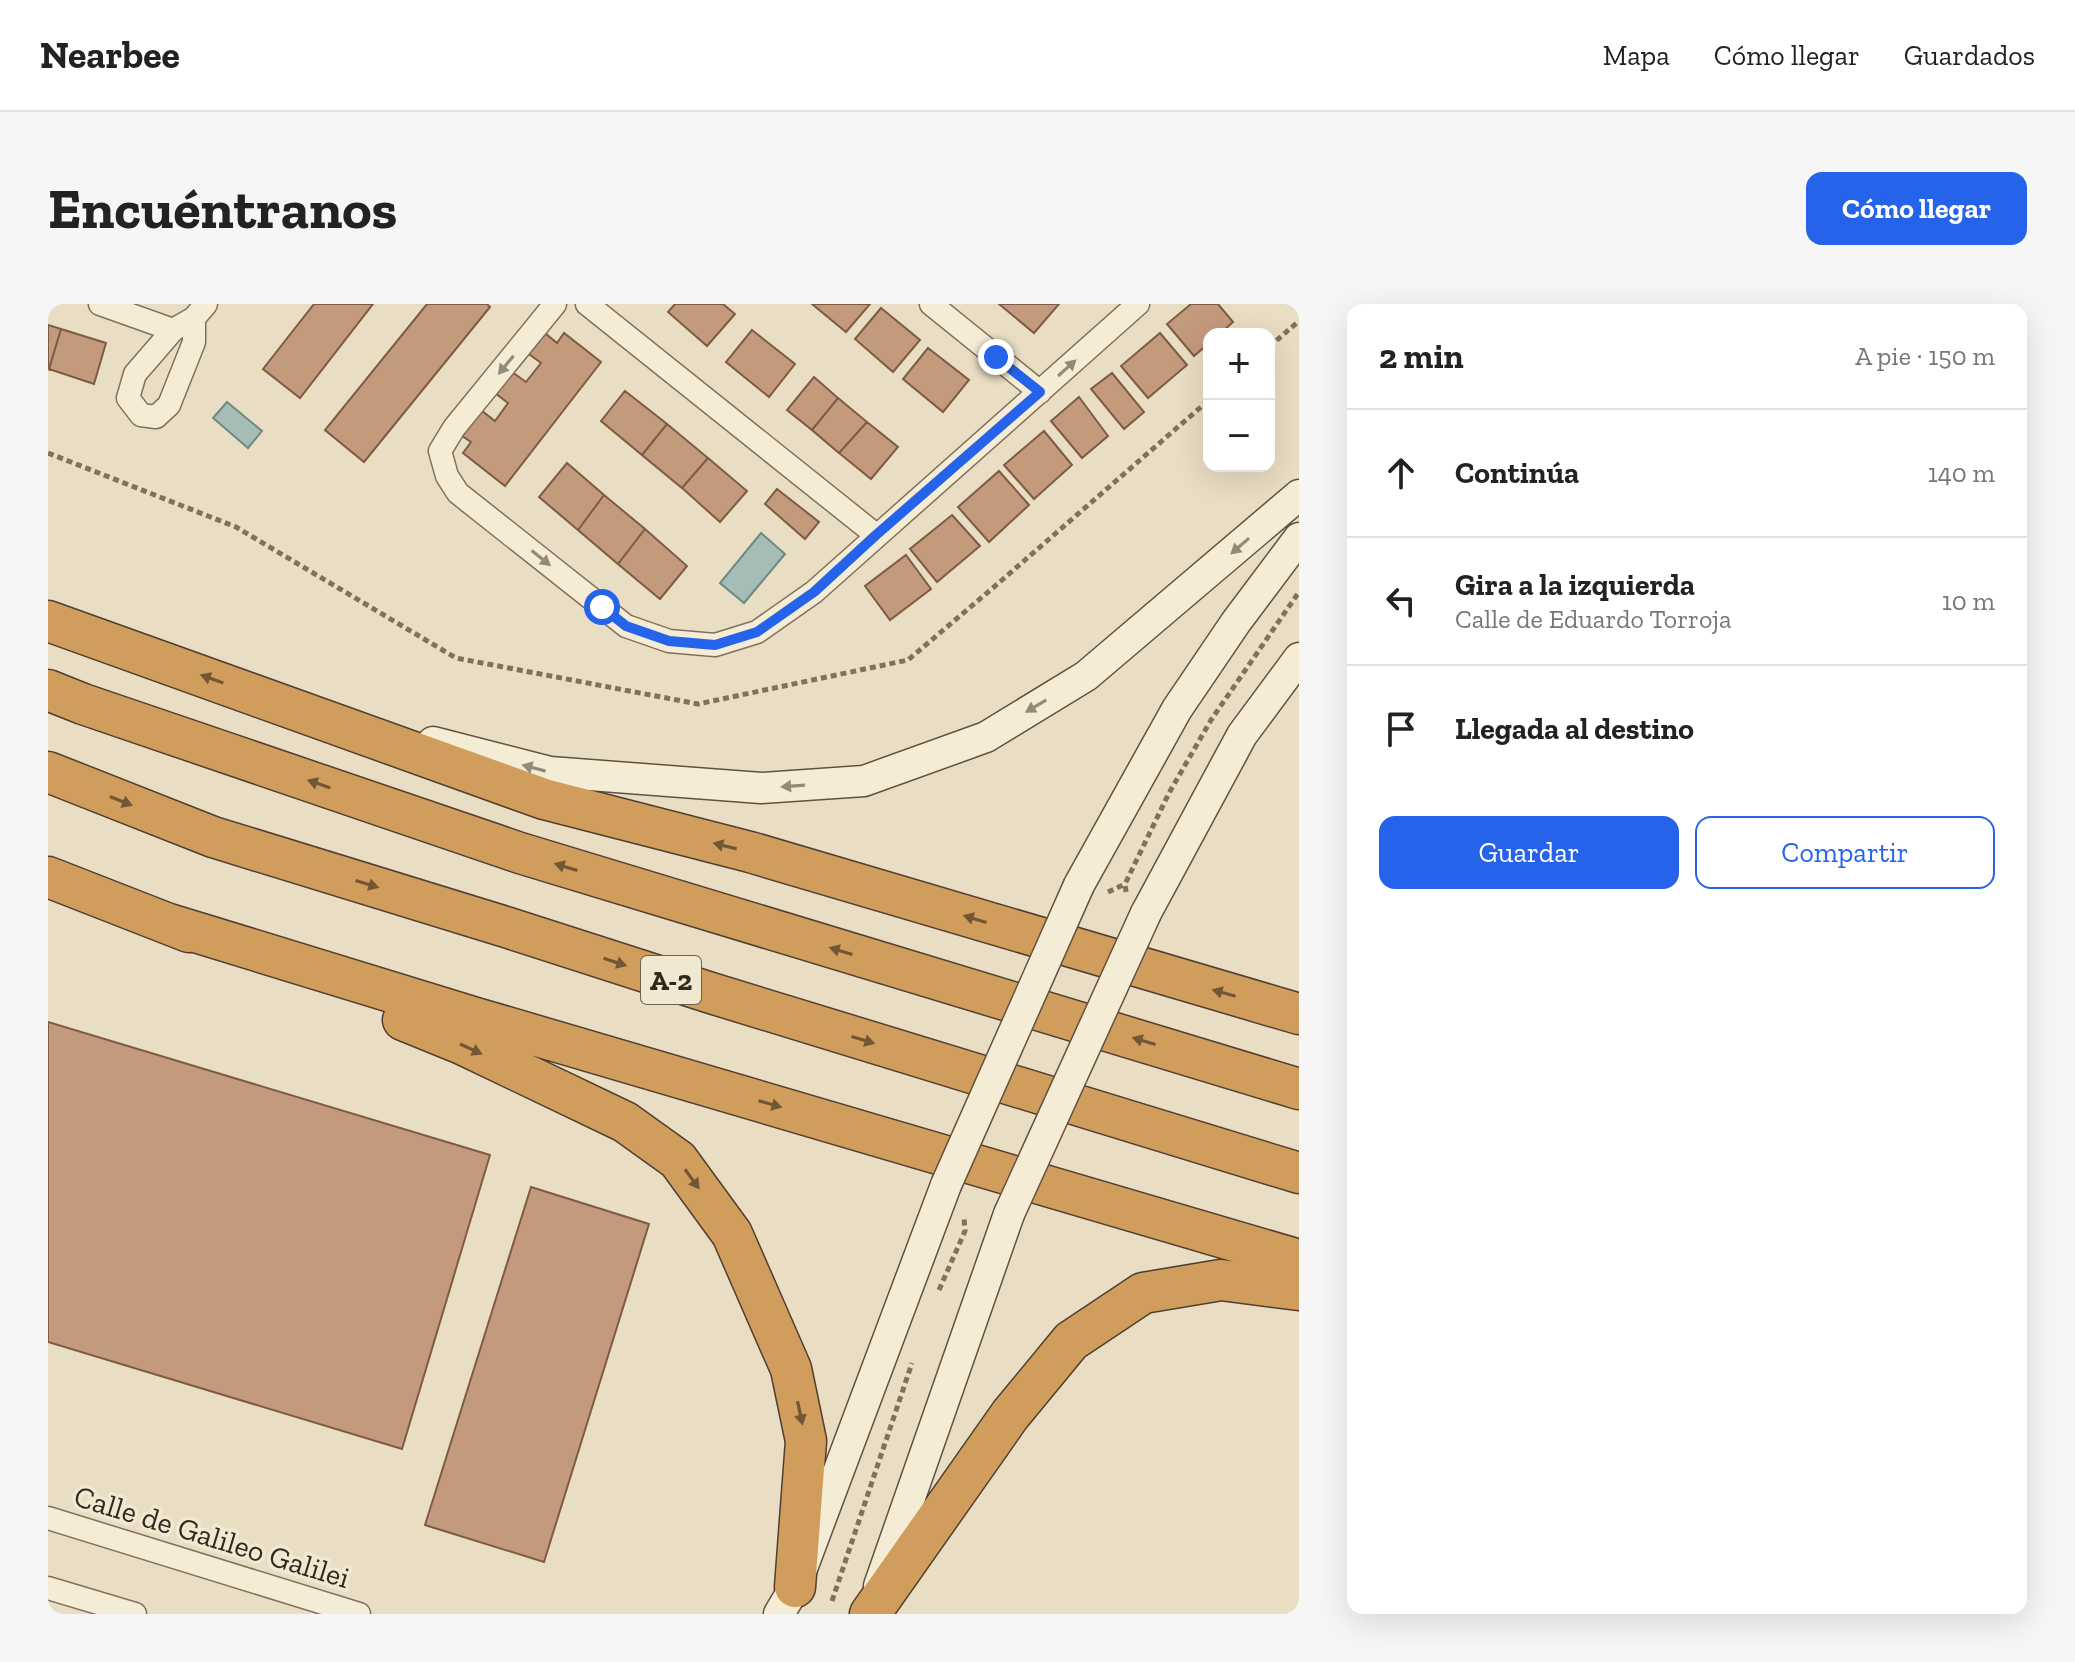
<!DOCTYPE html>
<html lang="es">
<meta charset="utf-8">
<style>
:root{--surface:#fff;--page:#f6f6f6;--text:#222;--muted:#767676;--line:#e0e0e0;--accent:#2563eb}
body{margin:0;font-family:"Zilla Slab",serif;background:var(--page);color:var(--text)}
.controls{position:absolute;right:24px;top:24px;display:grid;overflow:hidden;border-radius:16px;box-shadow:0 8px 32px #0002}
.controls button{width:72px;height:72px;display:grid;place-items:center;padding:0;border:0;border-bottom:2px solid var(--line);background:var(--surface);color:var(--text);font:40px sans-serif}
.stop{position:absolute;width:24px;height:24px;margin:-18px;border:6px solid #2563eb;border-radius:50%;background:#fff}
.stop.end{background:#2563eb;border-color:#fff;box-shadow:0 2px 8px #0008}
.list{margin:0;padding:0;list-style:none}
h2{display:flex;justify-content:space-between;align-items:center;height:104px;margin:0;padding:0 32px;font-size:34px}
h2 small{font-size:26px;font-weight:400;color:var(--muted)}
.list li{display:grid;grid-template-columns:52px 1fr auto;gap:24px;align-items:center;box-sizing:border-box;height:128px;padding:0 32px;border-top:2px solid var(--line)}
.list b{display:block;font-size:30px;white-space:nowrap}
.list p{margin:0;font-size:26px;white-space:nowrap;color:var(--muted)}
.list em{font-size:26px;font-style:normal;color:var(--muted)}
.actions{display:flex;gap:16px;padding:24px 32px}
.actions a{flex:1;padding:18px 0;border:2px solid var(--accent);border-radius:16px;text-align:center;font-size:28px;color:var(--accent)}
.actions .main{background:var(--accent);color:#fff}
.icon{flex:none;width:44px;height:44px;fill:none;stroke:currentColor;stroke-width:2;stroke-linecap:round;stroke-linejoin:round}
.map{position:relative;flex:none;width:1251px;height:1310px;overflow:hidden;border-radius:16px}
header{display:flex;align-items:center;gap:48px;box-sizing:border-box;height:112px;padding:0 40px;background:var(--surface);border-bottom:2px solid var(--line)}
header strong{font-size:38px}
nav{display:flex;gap:44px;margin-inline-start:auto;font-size:28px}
.intro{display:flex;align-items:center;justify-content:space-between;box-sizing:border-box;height:192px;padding:0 48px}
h1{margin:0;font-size:56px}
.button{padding:20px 36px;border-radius:16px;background:var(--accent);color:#fff;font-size:28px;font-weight:700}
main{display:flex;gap:48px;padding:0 48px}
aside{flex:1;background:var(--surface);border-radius:16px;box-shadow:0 8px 32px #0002}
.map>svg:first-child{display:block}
.water{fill:#a5bdb6;stroke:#6d8a82;stroke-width:2}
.building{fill:#c49a7d;stroke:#7e5b44;stroke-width:2}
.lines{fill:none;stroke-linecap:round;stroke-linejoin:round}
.street-casing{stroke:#82705c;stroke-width:25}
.secondary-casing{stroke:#63513f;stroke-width:33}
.highway-casing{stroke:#503f30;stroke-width:43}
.path{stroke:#82705c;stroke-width:5;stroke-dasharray:6 4;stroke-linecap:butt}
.street{stroke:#f5ecd6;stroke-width:22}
.secondary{stroke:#f5ecd6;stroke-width:30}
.highway{stroke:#d19d5c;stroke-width:40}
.secondary-bridge-casing{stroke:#63513f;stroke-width:33;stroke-linecap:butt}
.secondary-bridge{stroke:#f5ecd6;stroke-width:30}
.oneway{fill:#948a7a}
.oneway2{fill:#725737}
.route{stroke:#2563eb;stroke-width:10}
.labels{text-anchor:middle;stroke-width:7;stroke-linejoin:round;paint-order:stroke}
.shield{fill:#f1e8d2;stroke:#6c6254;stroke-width:2}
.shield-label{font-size:28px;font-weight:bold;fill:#33281e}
.street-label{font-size:30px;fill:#33281e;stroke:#f1e8d2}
</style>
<header>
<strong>Nearbee</strong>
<nav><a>Mapa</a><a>Cómo llegar</a><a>Guardados</a></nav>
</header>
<div class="intro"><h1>Encuéntranos</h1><a class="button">Cómo llegar</a></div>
<main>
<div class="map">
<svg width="1251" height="1310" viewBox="0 0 1251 1310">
<rect width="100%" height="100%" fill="#e9dec3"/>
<path class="water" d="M179 98 214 127 200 144 165 114Z
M713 229 737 250 696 299 672 279Z"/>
<path class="building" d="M266 0H325L252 94 215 65Z
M379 0H439L442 3 316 158 277 126Z
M627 0H675L687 10 659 42 620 8Z
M764 0H822L798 28Z
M951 0H1011L986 29Z
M1143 0H1170L1185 18 1172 30H1161V39L1146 52 1119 20Z
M833 4 872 36 845 68 807 35Z
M0 21 13 25 1 65 0 64Z
M13 25 58 39 46 80 1 65Z
M704 26 747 60 721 93 678 58Z
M497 29 509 39 516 29 553 58 457 182 415 149 423 138 414 132 434 107 447 117 460 99 447 89 464 68 478 78 493 59 481 50Z
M1112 29 1139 61 1100 94 1073 62Z
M880 44 921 76 895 108 855 75Z
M1064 69 1096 108 1076 125 1043 85Z
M766 73 790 94 764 126 739 106Z
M577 87 619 120 594 151 553 117Z
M1031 93 1060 132 1034 154 1003 117Z
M790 94 819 118 791 149 764 126Z
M819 118 850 143 823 175 791 149Z
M619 120 660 154 634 184 594 151Z
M996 127 1024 161 986 195 956 161Z
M660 154 699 187 672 218 634 184Z
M519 159 556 191 530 226 491 193Z
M951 167 981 201 941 238 910 203Z
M729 185 771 218 757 235 717 200Z
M556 191 597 225 570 260 530 226Z
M904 211 932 242 889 278 862 245Z
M597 225 639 262 612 295 570 260Z
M858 251 883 285 842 316 817 282Z
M0 718 442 851 354 1145 0 1038Z
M483 883 601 920 496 1258 377 1221Z"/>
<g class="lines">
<g class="street-casing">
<path id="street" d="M52 0 125 26
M507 0 406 124 392 147 399 172 410 189 578 322 621 337 667 341 709 328 766 288 1090 0
M539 0 828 231
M883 0 992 88
M146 14V38L121 101 108 113 93 111 80 94 87 70 125 26 146 14 158 0
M0 1214 311 1310
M0 1284 87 1310"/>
</g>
<g class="secondary-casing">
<path id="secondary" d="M385 438 502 468 713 484 816 477 938 433 1038 372 1251 191
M1031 581 1129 405 1188 318 1251 234
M1098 609 1194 431 1251 354
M831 1282 961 910
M731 1310 747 1283 898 881"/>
</g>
<g class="highway-casing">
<path id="highway" d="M0 317 496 495 702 548 1251 710
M0 386 35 400 472 549 1251 785
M0 468 165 533 461 624 663 689 1251 869
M0 573 141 628
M118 619 428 714 1251 956
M355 716 414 740 577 818 630 856 684 930 743 1065 758 1137 747 1283
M822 1310 962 1111 1023 1037 1095 989 1173 976 1251 986"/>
</g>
<path class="path" d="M1221 43 1251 17
M0 149 188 223 408 354 650 400 860 356 946 283 1161 96
M1060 588 1077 580
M1078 588 1077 580 1121 489 1163 416 1251 288
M891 986 917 927 916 913
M784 1297 864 1059"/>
<use href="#street" class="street"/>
<use href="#secondary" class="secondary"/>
<use href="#highway" class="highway"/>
<g class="secondary-bridge-casing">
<path id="secondary-bridge" d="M898 881 1031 581
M961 910 1098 609"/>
</g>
<use href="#secondary-bridge" class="secondary-bridge"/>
</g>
<defs><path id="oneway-solid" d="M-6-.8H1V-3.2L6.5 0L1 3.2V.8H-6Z" transform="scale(2)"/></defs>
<g class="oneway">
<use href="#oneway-solid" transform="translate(458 61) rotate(129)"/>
<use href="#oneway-solid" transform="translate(1019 64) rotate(-42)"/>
<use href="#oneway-solid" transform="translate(1192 242) rotate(139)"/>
<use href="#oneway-solid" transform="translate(493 254) rotate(39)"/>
<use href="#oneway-solid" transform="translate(988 402) rotate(149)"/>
<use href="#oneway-solid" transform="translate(486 464) rotate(-165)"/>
<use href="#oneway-solid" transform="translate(745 482) rotate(176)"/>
</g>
<g class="oneway2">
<use href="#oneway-solid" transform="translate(164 375) rotate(-160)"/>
<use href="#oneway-solid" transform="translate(271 480) rotate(-161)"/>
<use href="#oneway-solid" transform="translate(73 497) rotate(22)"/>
<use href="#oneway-solid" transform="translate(677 542) rotate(-166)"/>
<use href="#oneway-solid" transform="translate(518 563) rotate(-163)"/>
<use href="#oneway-solid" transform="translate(319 580) rotate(17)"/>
<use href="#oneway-solid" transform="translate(927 615) rotate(-163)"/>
<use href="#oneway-solid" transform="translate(793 647) rotate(-163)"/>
<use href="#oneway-solid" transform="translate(567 658) rotate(18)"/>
<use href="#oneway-solid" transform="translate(1176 689) rotate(-164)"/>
<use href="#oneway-solid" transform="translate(815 736) rotate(17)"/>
<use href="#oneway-solid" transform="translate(1096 737) rotate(-163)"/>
<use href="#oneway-solid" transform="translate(423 745) rotate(25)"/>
<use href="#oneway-solid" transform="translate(722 800) rotate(16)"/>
<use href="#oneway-solid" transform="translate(644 875) rotate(54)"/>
<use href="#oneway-solid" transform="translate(752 1109) rotate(78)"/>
</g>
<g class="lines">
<path class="route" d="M554 303 578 322 621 337 667 341 709 328 766 288 828 231 992 88 948 53"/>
</g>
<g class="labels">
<rect class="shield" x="593" y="652" width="60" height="48" rx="6"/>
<g class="shield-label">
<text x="623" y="686">A-2</text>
</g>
<g class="street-label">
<text transform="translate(164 1233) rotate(17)" y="10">Calle de Galileo Galilei</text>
</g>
</g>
</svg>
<div class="controls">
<button>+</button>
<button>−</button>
</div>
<div class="stop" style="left:554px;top:303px"></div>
<div class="stop end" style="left:948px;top:53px"></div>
</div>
<aside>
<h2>2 min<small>A pie · 150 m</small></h2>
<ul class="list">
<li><svg class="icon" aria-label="ahead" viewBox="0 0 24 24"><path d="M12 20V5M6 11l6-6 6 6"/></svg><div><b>Continúa</b></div><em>140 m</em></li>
<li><svg class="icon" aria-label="left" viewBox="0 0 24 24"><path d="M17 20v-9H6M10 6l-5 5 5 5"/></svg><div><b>Gira a la izquierda</b><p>Calle de Eduardo Torroja</p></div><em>10 m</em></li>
<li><svg class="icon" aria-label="arrive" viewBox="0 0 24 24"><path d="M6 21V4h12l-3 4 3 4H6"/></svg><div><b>Llegada al destino</b></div></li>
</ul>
<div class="actions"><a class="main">Guardar</a><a>Compartir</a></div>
</aside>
</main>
